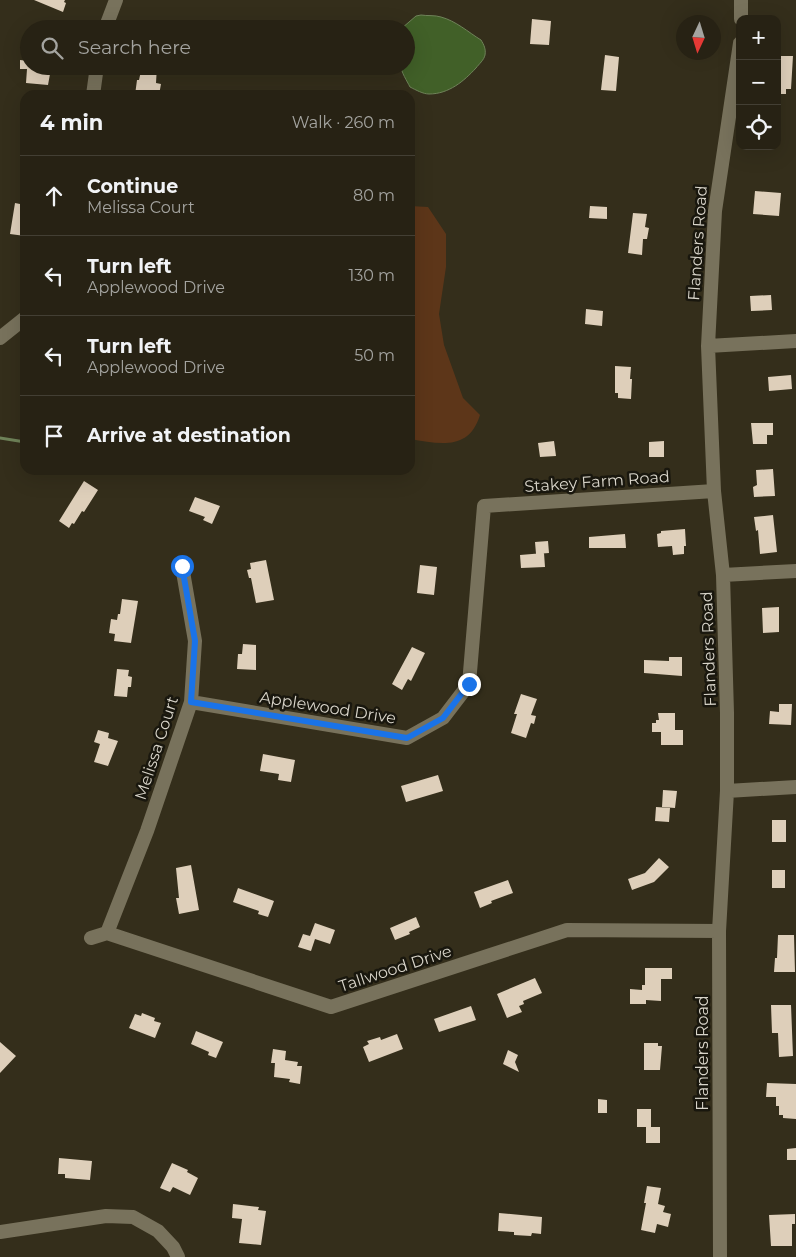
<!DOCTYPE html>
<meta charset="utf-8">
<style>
:root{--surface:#272214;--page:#2f2a1d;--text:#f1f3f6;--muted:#a4a4a0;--line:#433f34}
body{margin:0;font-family:Montserrat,sans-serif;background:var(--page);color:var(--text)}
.controls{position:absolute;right:15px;top:15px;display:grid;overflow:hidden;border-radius:10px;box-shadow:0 5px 20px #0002}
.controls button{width:45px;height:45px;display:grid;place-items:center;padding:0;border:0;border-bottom:1px solid var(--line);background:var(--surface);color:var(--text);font:25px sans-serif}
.compass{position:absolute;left:676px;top:15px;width:45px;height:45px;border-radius:50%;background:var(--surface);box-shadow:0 5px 20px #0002;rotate:184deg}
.stop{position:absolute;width:15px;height:15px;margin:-11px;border:4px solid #1a73e8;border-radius:50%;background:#fff}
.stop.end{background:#1a73e8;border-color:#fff;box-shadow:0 1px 5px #0008}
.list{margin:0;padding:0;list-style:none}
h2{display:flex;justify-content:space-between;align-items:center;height:65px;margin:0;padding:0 20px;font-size:21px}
h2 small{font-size:16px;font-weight:400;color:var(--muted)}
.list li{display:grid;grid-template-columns:32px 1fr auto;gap:15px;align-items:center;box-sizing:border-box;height:80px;padding:0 20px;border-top:1px solid var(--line)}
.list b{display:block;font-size:19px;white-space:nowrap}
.list p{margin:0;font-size:16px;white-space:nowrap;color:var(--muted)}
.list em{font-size:16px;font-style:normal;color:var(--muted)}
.icon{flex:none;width:28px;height:28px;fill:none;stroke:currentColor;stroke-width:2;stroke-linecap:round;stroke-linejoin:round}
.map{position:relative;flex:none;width:796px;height:1257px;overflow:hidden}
.search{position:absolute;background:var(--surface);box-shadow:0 5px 20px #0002;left:20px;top:20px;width:395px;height:55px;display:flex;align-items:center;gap:12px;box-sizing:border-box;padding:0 18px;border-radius:28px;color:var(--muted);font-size:19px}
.panel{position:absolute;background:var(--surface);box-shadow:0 5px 20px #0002;left:20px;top:90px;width:395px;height:385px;border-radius:15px}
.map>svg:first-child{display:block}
.green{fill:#5d3619}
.water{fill:#416028;stroke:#6f8359}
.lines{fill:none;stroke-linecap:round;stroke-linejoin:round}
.stream{stroke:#6f8359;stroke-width:3}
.building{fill:#decfba}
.minor{stroke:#78725c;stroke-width:14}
.route{stroke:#1a73e8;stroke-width:6}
.labels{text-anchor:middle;stroke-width:5;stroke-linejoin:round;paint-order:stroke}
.street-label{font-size:16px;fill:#d9d5ca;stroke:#19170e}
</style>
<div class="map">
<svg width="796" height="1257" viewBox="0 0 796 1257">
<rect width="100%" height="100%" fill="#342e1b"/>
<path class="green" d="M410 206 428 207 446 234V267L439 314 444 345 463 398 480 415C469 451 440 444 410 439V310L414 276 410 262Z"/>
<path class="water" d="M421 15C427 16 435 15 441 17 456 21 468 32 481 40 484 45 486 49 485 55 484 60 479 64 476 68 464 81 449 94 429 94 423 94 416 90 410 87 407 81 401 72 401 66H406V29L402 28 416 16Z"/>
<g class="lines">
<path class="stream" d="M0 438 25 442"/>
</g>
<path class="building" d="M34 0H65L64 2 66 3 63 12Z
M532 19 551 21 549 45 530 44Z
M605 55 619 57 616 91 601 90Z
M777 56H793L791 89H786V94H777Z
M20 60 29 61V66L47 67V73L50 74 48 85 26 83 27 69H20Z
M142 66H157L156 83 161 84 159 95H135L137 80H139Z
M755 191 781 193 779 216 753 214Z
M15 203 25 205V236L10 234Z
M590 206 607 207V219L589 218Z
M633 213 647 214 645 227 649 228 647 239H643L642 255 628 253Z
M771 295 772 310 751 311 750 296Z
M586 309 603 311 602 326 585 324Z
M615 366 631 367 630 379H632L631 399 618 398V393H615Z
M791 375 792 389 769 391 768 377Z
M751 423H773V435H767V444H753Z
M554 441 556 456 540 457 538 443Z
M664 441V457H649V442Z
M773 469 775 496 754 497 753 487 757 485 756 470Z
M84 481 98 490 84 512 82 511 74 524 72 523 69 528 59 521Z
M195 497 220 506 212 524 203 520 205 517 189 511Z
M773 515 777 552 760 554 758 530 756 531 754 517Z
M685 529 686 546H684V554L673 555 672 546 658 547 657 534 661 533V531Z
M625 534 626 548H589V537Z
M548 541 549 553 536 554 535 542Z
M544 553 545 567 521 568 520 555Z
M266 560 274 600 256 603 251 578H249L247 570 251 569 250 563Z
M420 565 437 567 434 595 417 593Z
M122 599 138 601 131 643 114 641 115 634 109 633 111 619 117 620 118 614H120Z
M779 607V632L763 633 762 608Z
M243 644 256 645V670L237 669 238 654H242Z
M412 647 425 653 411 681 408 679 402 690 392 684Z
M669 657H682V676L644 673V660L669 661Z
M117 669 129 670 128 676 132 677 131 687H128L127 697 114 696Z
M521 694 537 699 531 715 536 716 534 724 531 723 526 738 511 733 517 714H514Z
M779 704H792L791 725 769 724 770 711 779 712Z
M658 713H675V730H683V745H661V732H652V723H656V720H659Z
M98 730 109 733 108 738 118 741 108 766 94 762 100 744 94 742Z
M263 754 295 760 291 782 278 780 279 774 260 771Z
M438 775 443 791 406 802 401 786Z
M663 790 677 791 675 808 662 807Z
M656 807 670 808 669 822 655 821Z
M772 820H786V842H772Z
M659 858 669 867 654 882 632 890 628 879 645 873Z
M191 865 199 910 179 914 176 898H179L176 868Z
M772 870H785V888H772Z
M508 880 513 893 491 901 492 903 480 908 474 892Z
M238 888 274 901 268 917 258 914 259 911 233 902Z
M416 917 420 927 409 932 410 934 395 940 390 928Z
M315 923 335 930 330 944 315 939 311 951 298 947 303 934 310 936Z
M778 935H794L795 972H774L775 958H777Z
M645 968H672V979H661V1001L646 1000V1004H630V989L642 990V985H645Z
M535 978 542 993 523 1001 524 1004 519 1006 522 1012 507 1018 497 994Z
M771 1005H791L793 1056 779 1057 778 1033H772Z
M471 1006 476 1020 439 1032 434 1019Z
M142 1013 155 1018 154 1021 161 1023 155 1038 129 1028 135 1014 141 1016Z
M196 1031 223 1042 216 1058 208 1055 209 1052 191 1044Z
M397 1034 403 1049 369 1062 363 1047 369 1044 367 1041 380 1037 381 1040Z
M0 1042 16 1056 0 1073Z
M644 1043H658V1046H662L660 1070H644Z
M273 1049 286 1051 285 1060 298 1062 297 1066H302L300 1084 289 1082 290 1079 274 1077 275 1063H271Z
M508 1050 518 1055 515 1062 519 1072 503 1064Z
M767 1083 796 1084V1119L783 1118V1115H779V1106H776V1097H766Z
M598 1099 607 1100V1113H598Z
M637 1109H651V1127H660V1143H646V1127H637Z
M796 1148V1160H787V1149Z
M59 1158 92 1161 90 1180 65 1178V1174H58Z
M172 1163 188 1170 187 1172 198 1178 190 1195 173 1187 170 1192 160 1188Z
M647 1186 661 1188 658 1204 665 1206 663 1212 671 1214 668 1227 657 1224 655 1233 641 1230 646 1203H644Z
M233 1204 259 1207 258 1210 266 1211 261 1245 239 1243 242 1219 232 1218Z
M499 1213 542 1217 541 1234 532 1233 531 1236 514 1235V1232L498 1231Z
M795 1214V1224H792V1246H771L769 1215Z"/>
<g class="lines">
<path class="minor" d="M741 19V0
M105 29 116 0
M93 95 97 66
M0 338 25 318
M708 346 796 341
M723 575 796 571
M191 702 407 738 443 718 469 684 484 506 714 491
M727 791 796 787
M107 933 147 831 191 702 195 641 182 566
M91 938 107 933 331 1007 567 930 719 931
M0 1232 106 1216 133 1217 158 1231 173 1247 178 1257
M720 1257 719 931 727 791V713L723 575 714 491 708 346 715 211 740 43"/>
</g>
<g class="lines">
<path class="route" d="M182 566 195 641 191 702 407 738 443 718 469 684"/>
</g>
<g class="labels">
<g class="street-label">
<text transform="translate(697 243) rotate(-86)" y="6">Flanders Road</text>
<text transform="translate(597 481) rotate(-4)" y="6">Stakey Farm Road</text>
<text transform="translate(708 649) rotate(-92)" y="6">Flanders Road</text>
<text transform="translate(328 707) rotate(9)" y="6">Applewood Drive</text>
<text transform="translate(156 748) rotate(-72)" y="6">Melissa Court</text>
<text transform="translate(395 968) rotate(-18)" y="6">Tallwood Drive</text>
<text transform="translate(702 1053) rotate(-90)" y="6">Flanders Road</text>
</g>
</g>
</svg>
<div class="controls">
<button>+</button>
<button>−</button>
<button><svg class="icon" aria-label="locate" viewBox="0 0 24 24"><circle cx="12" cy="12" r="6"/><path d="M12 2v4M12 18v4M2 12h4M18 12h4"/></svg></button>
</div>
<svg class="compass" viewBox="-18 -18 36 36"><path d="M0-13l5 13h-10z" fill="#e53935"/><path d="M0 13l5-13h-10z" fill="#a4a4a0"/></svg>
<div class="stop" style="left:182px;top:566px"></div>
<div class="stop end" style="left:469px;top:684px"></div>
<div class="search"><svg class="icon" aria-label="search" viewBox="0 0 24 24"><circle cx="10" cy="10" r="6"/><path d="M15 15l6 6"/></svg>Search here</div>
<section class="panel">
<h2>4 min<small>Walk · 260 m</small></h2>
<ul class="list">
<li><svg class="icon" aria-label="ahead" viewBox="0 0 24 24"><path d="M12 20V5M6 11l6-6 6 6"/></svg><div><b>Continue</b><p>Melissa Court</p></div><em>80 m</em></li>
<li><svg class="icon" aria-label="left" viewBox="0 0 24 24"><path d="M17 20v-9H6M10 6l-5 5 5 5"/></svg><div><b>Turn left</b><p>Applewood Drive</p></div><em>130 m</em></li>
<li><svg class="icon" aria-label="left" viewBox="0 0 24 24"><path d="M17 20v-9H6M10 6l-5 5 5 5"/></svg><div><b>Turn left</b><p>Applewood Drive</p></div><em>50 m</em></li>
<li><svg class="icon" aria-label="arrive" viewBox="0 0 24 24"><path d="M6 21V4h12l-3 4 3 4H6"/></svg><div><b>Arrive at destination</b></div></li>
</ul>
</section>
</div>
